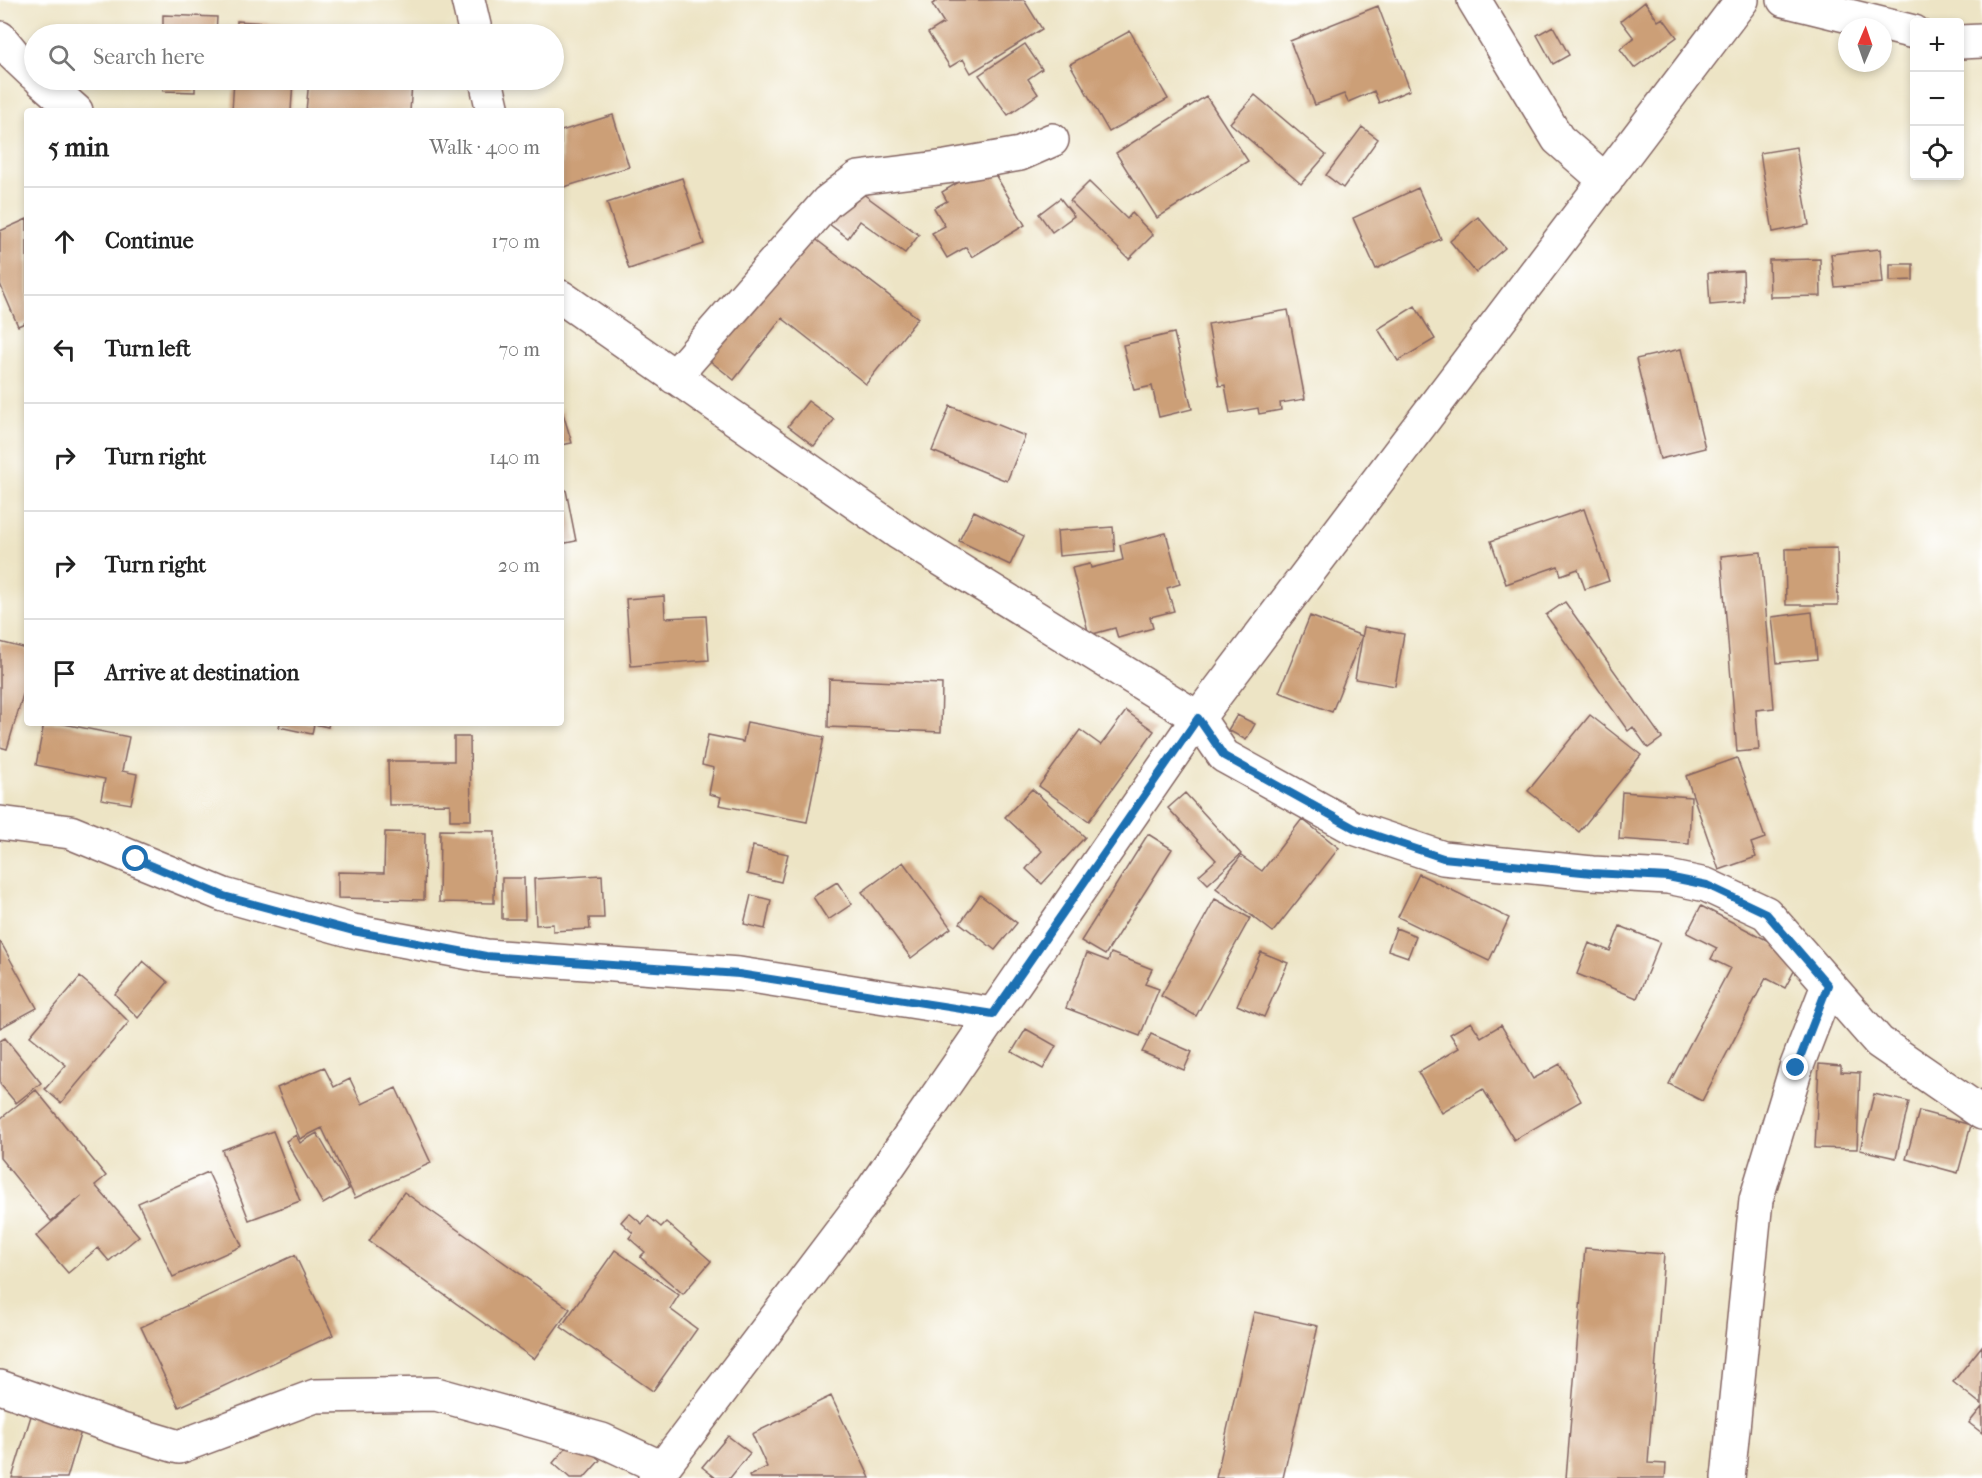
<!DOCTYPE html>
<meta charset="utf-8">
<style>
:root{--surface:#fff;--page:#f2f2f2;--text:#222;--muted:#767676;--line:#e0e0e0}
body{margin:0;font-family:"IM FELL French Canon",serif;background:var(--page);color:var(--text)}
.controls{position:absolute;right:18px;top:18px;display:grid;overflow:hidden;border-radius:6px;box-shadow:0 3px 9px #0003}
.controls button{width:54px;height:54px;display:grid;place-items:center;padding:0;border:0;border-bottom:2px solid var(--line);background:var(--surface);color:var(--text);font:30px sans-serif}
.compass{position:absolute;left:1838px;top:18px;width:54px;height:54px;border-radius:50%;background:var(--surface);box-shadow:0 3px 9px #0003;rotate:2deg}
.stop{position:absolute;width:18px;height:18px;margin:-14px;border:4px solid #1f6fb2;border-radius:50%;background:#fff}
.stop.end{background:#1f6fb2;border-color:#fff;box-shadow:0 2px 6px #0008}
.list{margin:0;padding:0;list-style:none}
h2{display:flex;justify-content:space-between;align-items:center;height:78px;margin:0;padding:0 24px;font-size:26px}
h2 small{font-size:20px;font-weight:400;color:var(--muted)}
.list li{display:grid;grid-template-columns:39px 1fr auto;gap:18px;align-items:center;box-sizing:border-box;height:108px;padding:0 24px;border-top:2px solid var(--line)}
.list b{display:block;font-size:22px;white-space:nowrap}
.list em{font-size:20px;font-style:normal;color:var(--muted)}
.icon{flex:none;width:33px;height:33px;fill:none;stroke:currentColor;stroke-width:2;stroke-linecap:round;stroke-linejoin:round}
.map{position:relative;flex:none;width:1982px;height:1478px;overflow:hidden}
.search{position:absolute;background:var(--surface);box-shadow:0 3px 9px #0003;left:24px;top:24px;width:540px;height:66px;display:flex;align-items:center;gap:15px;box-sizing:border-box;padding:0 21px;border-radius:33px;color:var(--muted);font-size:22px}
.panel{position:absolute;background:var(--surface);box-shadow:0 3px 9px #0003;left:24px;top:108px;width:540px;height:618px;border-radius:6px}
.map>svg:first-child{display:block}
.building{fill:#cc9f77}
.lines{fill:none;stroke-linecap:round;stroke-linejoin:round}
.minor-casing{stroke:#836461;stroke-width:36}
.tertiary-casing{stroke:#836461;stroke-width:36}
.minor{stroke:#fff;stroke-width:33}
.tertiary{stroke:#fff;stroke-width:33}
.route{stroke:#1f6fb2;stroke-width:8}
</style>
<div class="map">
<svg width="1982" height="1478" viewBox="0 0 1982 1478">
<rect width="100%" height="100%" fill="#fff"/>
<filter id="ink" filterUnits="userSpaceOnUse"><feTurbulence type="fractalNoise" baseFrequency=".0167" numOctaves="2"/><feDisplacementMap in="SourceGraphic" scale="12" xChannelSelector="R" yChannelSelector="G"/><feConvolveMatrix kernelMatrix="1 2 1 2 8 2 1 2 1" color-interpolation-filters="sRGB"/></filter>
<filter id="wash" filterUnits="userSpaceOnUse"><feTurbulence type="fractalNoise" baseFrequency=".008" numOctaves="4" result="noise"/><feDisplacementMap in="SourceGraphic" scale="24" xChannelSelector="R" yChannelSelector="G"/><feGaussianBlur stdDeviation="1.35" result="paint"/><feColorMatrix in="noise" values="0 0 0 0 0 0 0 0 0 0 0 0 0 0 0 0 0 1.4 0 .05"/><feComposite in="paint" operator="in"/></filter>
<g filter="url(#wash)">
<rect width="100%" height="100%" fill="#ede4c5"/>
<g id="blocks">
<path class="building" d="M939 0H1024L1042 29 971 73 963 59 950 67 928 33 944 23 932 4Z
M1645 2 1658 21 1663 18 1677 37 1634 68 1620 49 1634 38 1621 21Z
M1378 6 1410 90 1379 103 1374 91 1348 102 1344 94 1315 105 1290 41Z
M163 15 217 17 216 34H163Z
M237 21 296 25 295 34H237Z
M1553 26 1569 55 1553 64 1537 35Z
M1130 31 1168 99 1109 132 1070 64Z
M1025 44 1042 69 1028 79 1038 94 1008 115 979 75Z
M163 80H195V92L163 91Z
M234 80H293L291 111H232Z
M309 80H360L412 84 410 111H306Z
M1255 95 1326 155 1301 184 1230 123Z
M1206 96 1248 161 1157 218 1116 153Z
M613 115 629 167 561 188V131Z
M1362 127 1378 139 1343 188 1326 175Z
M1796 147 1809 225 1773 232 1760 153Z
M989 164 1025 225 972 257 966 247 947 258 932 233 945 226 934 208 947 201 942 192Z
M682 178 704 244 629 269 607 203Z
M1089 182 1127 219 1132 213 1153 235 1129 259 1070 201Z
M855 188 919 235 905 253 860 221 848 238 829 224Z
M1418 188 1441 239 1376 269 1353 218Z
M1060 198 1074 216 1052 232 1039 214Z
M1478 217 1505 248 1476 273 1450 241Z
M27 219V322L18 326 0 284V231Z
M809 234 918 318 866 384 782 318 734 380 709 360Z
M1880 249 1883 283 1835 287 1831 254Z
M1820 259 1821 296 1770 297 1769 260Z
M1890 264H1913V280L1890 281Z
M1743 271 1744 302 1710 305 1708 273Z
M1415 306 1435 339 1398 361 1378 329Z
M1288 310 1305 399 1280 403 1281 410 1259 414 1258 408 1230 413 1225 385 1219 386 1208 324Z
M1174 333 1192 409 1159 417 1152 386 1134 390 1123 345Z
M1681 349 1705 448 1660 459 1636 359Z
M808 401 834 420 814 446 788 426Z
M950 406 1025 436 1007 481 932 451Z
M561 407 572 443 561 445Z
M561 490H566L576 541 561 544Z
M1584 509 1609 581 1585 589 1578 569 1561 575 1558 566 1506 584 1491 541Z
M974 511 1024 536 1010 565 959 541Z
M1113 527 1115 551 1059 556 1057 531Z
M1166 533 1180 584 1167 588 1174 611 1150 617 1153 628 1118 638 1115 628 1089 635 1072 568 1090 564 1091 568 1123 560 1120 545Z
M1837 548 1838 605H1786L1785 549Z
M1761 552 1774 708 1756 710 1759 750 1737 752 1721 556Z
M664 596 665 618 706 616 709 660 631 666 626 599Z
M1565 602 1662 738 1648 748 1633 727 1628 731 1546 615Z
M1812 612 1817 659 1777 663 1772 617Z
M1310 616 1362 636 1332 712 1279 692Z
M1364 627 1404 634 1395 686 1355 679Z
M0 642 27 649V681L7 749 0 747Z
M829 679 942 684 941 732 828 727Z
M1126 711 1154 731 1089 821 1039 786 1080 730 1101 745Z
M1237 715 1255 724 1246 740 1228 730Z
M1590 715 1641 755 1579 832 1528 791Z
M747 722 824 737 807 822 719 805 721 797 709 794 714 768 702 765 708 735 743 742Z
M44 723H59L129 737 122 771 137 774 131 804 101 799 105 779 36 765Z
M280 723H329L328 727 314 724 312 734 279 727Z
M454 737H470L471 820H450V804L389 805 388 761H454Z
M1737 758 1765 838 1751 843 1756 857 1719 870 1686 776Z
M1032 789 1085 837 1042 884 1026 869 1042 851 1005 817Z
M1622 792 1691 797 1689 844 1619 839Z
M1185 793 1241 854 1208 884 1199 875 1216 860 1168 808Z
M1302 819 1339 848 1273 932 1216 888 1241 856 1262 871Z
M440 830 495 831 494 903 439 902Z
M385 832 425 833 424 900 338 898V872L384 873Z
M1148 834 1172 849 1105 955 1081 941Z
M753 846 788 854 781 882 747 874Z
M903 862 951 928 911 958 862 892Z
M1419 874 1509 918 1489 961 1398 917Z
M602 875 604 918H589L590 929 553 931V924L536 925 534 879Z
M502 878H524L525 919H502Z
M837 882 852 904 828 920 813 897Z
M751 895 771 900 765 929 744 924Z
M980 895 1017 923 995 950 960 923Z
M1215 899 1250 918 1196 1016 1161 996Z
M1701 906 1801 958 1785 988 1766 978 1702 1101 1669 1084 1730 968 1711 959 1717 948 1687 933Z
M1620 926 1660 942 1637 998 1577 974 1589 943 1610 951Z
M1396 928 1416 936 1408 957 1388 950Z
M0 941 37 1008 0 1028Z
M1261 952 1288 963 1264 1017 1237 1005Z
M1087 953 1108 961 1111 953 1152 969 1145 984 1159 989 1140 1036 1066 1008Z
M143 961 168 982 138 1018 115 994Z
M80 977 106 999 129 1022 61 1103 45 1089 66 1065 30 1036Z
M1471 1022 1481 1037 1501 1025 1533 1079 1560 1064 1581 1101 1514 1140 1483 1089 1442 1113 1418 1072 1459 1048 1450 1034Z
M1026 1029 1056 1046 1043 1069 1012 1052Z
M1151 1034 1192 1052 1184 1070 1142 1052Z
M5 1038 41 1083 16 1103 0 1084V1041Z
M1819 1064 1841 1066V1072L1860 1073 1857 1149 1815 1148Z
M324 1067 334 1087 350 1079 362 1104 396 1088 431 1163 355 1198 322 1128 300 1139 277 1088Z
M36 1090 106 1176 95 1185 139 1236 109 1261 98 1248 68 1273 36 1236 82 1196 51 1221 0 1158V1119Z
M1874 1094 1909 1102 1896 1158 1860 1150Z
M1919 1111 1971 1125 1958 1173 1906 1159Z
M273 1131 300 1201 249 1220 222 1150Z
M317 1133 349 1189 323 1204 286 1141 296 1135 300 1143Z
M208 1172 242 1246 173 1277 138 1203Z
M404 1192 570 1309 534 1359 369 1241Z
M629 1213 642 1224 648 1216 661 1227 666 1222 711 1261 683 1294 640 1257 645 1252 629 1238 633 1233 621 1222Z
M1585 1248 1664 1254 1648 1463 1666 1464 1665 1478H1566Z
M615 1250 679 1295 670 1309 697 1329 653 1391 561 1327Z
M295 1255 333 1335 179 1407 141 1327Z
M1254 1312 1318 1326 1283 1478H1216Z
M1982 1346V1405L1953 1382Z
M831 1396 870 1478H750L749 1476 767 1467 752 1434Z
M34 1406 84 1421 67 1478H12Z
M1982 1407V1433L1969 1423Z
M728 1436 750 1453 730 1478H716L702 1467Z
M574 1438 600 1460 584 1478H570L553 1463Z"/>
</g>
</g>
<g filter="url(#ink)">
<use href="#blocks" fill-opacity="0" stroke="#836461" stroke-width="1.5"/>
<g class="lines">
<g class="minor-casing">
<path id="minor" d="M468 0 476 34
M1474 0 1558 139 1606 181
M1784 0 1914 32
M0 38 14 55 34 74
M1960 42 1982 41
M41 80 76 111
M486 80 493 111
M561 297 899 533 1198 718 1224 756 1354 828 1443 858 1592 873 1668 877 1706 885 1766 913 1879 1042 1982 1113
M674 377 827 202 858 178 946 167 1020 154 1052 140
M0 823 70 832 224 895 353 931 486 956 739 974 993 1014
M0 1387 122 1430 179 1447 315 1396 436 1394 602 1440 662 1468
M1728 1478 1756 1200 1796 1068 1828 985"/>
</g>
<g class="tertiary-casing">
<path id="tertiary" d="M655 1478 868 1196 1198 718 1742 0"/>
</g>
<use href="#minor" class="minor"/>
<use href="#tertiary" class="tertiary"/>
</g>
</g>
<g class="lines" filter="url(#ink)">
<path class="route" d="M136 859 224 896 353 931 486 956 739 974 993 1014 1198 718 1224 756 1354 828 1443 858 1592 873 1668 877 1707 885 1766 913 1828 985 1796 1068"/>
</g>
</svg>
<div class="controls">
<button>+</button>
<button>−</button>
<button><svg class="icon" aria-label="locate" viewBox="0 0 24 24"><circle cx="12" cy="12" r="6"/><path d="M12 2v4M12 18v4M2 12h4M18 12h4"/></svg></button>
</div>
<svg class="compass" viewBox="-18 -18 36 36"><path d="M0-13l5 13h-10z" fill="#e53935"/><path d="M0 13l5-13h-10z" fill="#767676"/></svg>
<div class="stop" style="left:136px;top:859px"></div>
<div class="stop end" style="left:1796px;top:1068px"></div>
<div class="search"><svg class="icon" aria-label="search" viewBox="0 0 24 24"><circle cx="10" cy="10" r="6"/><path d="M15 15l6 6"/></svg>Search here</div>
<section class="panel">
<h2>5 min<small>Walk · 400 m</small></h2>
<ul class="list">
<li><svg class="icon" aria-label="ahead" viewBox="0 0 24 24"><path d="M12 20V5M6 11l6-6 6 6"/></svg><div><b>Continue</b></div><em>170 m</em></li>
<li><svg class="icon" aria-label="left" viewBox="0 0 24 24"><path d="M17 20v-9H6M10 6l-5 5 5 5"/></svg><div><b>Turn left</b></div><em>70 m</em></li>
<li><svg class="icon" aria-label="right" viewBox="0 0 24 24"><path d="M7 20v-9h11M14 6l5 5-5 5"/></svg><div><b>Turn right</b></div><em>140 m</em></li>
<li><svg class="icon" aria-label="right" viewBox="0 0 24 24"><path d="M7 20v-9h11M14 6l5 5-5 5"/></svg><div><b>Turn right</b></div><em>20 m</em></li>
<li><svg class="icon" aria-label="arrive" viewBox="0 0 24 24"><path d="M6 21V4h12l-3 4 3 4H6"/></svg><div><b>Arrive at destination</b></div></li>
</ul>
</section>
</div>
